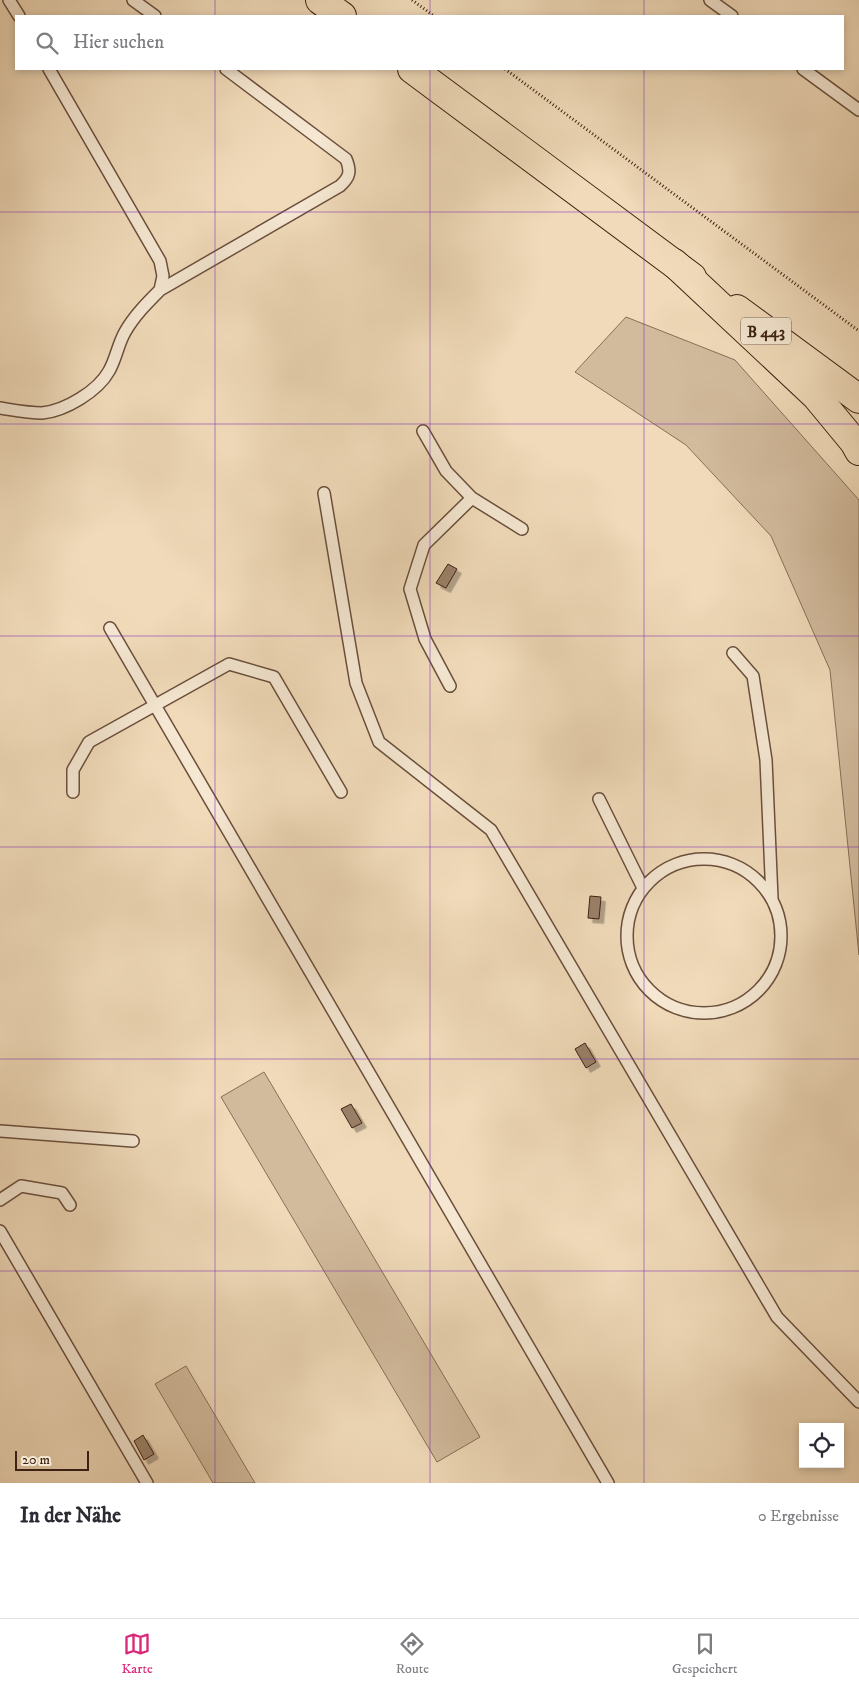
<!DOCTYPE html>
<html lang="de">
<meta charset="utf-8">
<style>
:root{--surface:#fff;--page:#f2f2f3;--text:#2b2b33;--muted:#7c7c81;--line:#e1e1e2;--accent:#db2777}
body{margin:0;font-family:"IM FELL DW Pica",serif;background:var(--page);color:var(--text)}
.controls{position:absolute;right:15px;bottom:15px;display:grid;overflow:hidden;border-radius:0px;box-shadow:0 2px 8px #0003}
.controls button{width:45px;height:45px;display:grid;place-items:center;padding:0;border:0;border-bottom:1px solid var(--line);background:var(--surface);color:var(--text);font:25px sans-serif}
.scale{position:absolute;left:15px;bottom:12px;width:74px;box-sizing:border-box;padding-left:5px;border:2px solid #3d2112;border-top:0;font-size:14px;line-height:18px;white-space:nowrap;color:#3d2112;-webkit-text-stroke:4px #f5e7d2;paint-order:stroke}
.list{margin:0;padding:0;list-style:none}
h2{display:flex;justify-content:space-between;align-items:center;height:65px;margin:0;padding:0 20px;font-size:21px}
h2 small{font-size:16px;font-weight:400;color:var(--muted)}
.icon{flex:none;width:28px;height:28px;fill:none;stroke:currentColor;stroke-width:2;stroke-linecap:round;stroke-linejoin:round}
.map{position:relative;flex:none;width:859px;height:1483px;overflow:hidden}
.search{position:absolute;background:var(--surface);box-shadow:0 2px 8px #0003;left:15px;right:15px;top:15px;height:55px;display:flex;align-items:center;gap:12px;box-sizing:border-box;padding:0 18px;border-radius:0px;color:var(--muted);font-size:19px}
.sheet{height:135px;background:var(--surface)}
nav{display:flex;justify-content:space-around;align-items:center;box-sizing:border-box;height:70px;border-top:1px solid var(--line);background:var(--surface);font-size:14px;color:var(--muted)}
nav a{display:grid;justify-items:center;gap:2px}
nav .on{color:var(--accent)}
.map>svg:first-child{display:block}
.green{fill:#d2bb9d;stroke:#886e58}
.building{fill:#9a8169;stroke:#3d2112;filter:url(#shadow)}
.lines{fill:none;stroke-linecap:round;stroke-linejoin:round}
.service-casing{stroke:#6a4f3c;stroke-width:14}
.primary-casing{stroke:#3d2112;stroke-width:30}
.trunk-casing{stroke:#3d2112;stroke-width:30}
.path{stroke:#3d2112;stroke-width:3;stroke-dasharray:1 2.5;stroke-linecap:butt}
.service{stroke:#f5e7d2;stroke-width:11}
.primary{stroke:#f0dab9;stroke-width:28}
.trunk{stroke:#f0dab9;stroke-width:28}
.grid{fill:none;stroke:#7b2cbf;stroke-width:1;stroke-opacity:0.55}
.labels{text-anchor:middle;stroke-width:5;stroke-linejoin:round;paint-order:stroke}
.shield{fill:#f5e7d2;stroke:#745c4c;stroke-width:1}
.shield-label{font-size:16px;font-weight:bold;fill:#3d2112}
</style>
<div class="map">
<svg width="859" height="1483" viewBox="0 0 859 1483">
<defs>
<filter id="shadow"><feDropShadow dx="4.5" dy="4.5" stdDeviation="0" flood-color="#0004"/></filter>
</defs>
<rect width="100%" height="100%" fill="#f0dab9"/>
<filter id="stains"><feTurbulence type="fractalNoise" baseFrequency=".004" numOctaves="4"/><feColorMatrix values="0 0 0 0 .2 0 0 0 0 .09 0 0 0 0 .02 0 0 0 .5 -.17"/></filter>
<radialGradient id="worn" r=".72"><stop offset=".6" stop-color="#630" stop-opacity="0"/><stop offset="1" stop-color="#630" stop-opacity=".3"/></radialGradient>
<path class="green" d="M626 317 735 360 859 500V955L830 670 771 536 686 445 575 372Z
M264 1072 480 1437 437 1462 221 1097Z
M186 1366 255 1483H213L155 1384Z"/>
<path class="building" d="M448 564 457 569 446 588 436 583Z
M590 896 601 897 599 919 588 918Z
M585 1043 596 1062 586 1068 575 1049Z
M351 1104 362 1123 352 1128 341 1109Z
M143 1435 154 1454 144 1460 134 1441Z"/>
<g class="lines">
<g class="service-casing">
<path id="service" d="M9 0 19 16
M133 0 155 16
M710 0 732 16
M49 69 160 261 163 276 160 290
M803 69 859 110
M0 408C13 410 29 413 42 413 65 411 98 391 109 371 116 359 118 344 125 332 134 316 147 303 160 290L340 186C350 177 351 171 346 159L226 69
M423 431 446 471 472 498 522 529
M324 493 356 683 379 742 491 830 777 1317 859 1402
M110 628 608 1483
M733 653 753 676 766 760 772 898
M450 686 425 639 410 589 424 545 472 498
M73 792V770L89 742 229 664 274 677 341 792
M599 799 643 888
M627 936a77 77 0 1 1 154 0a77 77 0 1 1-154 0Z
M0 1131 133 1141
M0 1200 21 1186 62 1193 70 1205
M0 1231 147 1483"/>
</g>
<g class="primary-casing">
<path id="primary" d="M320 0 342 16
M412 69 692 277
M737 309 859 399"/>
</g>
<g class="trunk-casing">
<path id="trunk" d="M674 263 816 396 854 442 859 451"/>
</g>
<path class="path" d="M412 0 434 16
M505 69 859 331"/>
<use href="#service" class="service"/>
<use href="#primary" class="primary"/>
<use href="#trunk" class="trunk"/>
</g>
<path class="grid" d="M215 0V16M430 0V16M644 0V16M215 69V1483M430 69V1483M644 69V1483M0 212H859M0 424H859M0 636H859M0 847H859M0 1059H859M0 1271H859"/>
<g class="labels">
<rect class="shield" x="741" y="317.5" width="50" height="27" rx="4"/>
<g class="shield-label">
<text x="766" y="337">B 443</text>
</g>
</g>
<rect width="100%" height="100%" filter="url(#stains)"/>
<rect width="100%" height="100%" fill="url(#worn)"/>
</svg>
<div class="controls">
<button><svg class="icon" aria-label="locate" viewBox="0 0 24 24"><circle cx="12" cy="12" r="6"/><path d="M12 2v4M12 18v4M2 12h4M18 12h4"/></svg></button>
</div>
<div class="scale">20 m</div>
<div class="search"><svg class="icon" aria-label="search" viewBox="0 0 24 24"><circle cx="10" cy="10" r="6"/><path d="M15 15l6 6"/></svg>Hier suchen</div>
</div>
<section class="sheet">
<h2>In der Nähe<small>0 Ergebnisse</small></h2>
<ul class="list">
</ul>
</section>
<nav>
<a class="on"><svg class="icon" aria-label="map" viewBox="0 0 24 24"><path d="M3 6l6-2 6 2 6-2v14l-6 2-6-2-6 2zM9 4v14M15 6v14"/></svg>Karte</a>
<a><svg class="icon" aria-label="directions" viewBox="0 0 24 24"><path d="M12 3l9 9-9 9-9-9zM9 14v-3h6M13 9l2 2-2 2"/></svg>Route</a>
<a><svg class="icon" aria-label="saved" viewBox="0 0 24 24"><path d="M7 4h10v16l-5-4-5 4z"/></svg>Gespeichert</a>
</nav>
